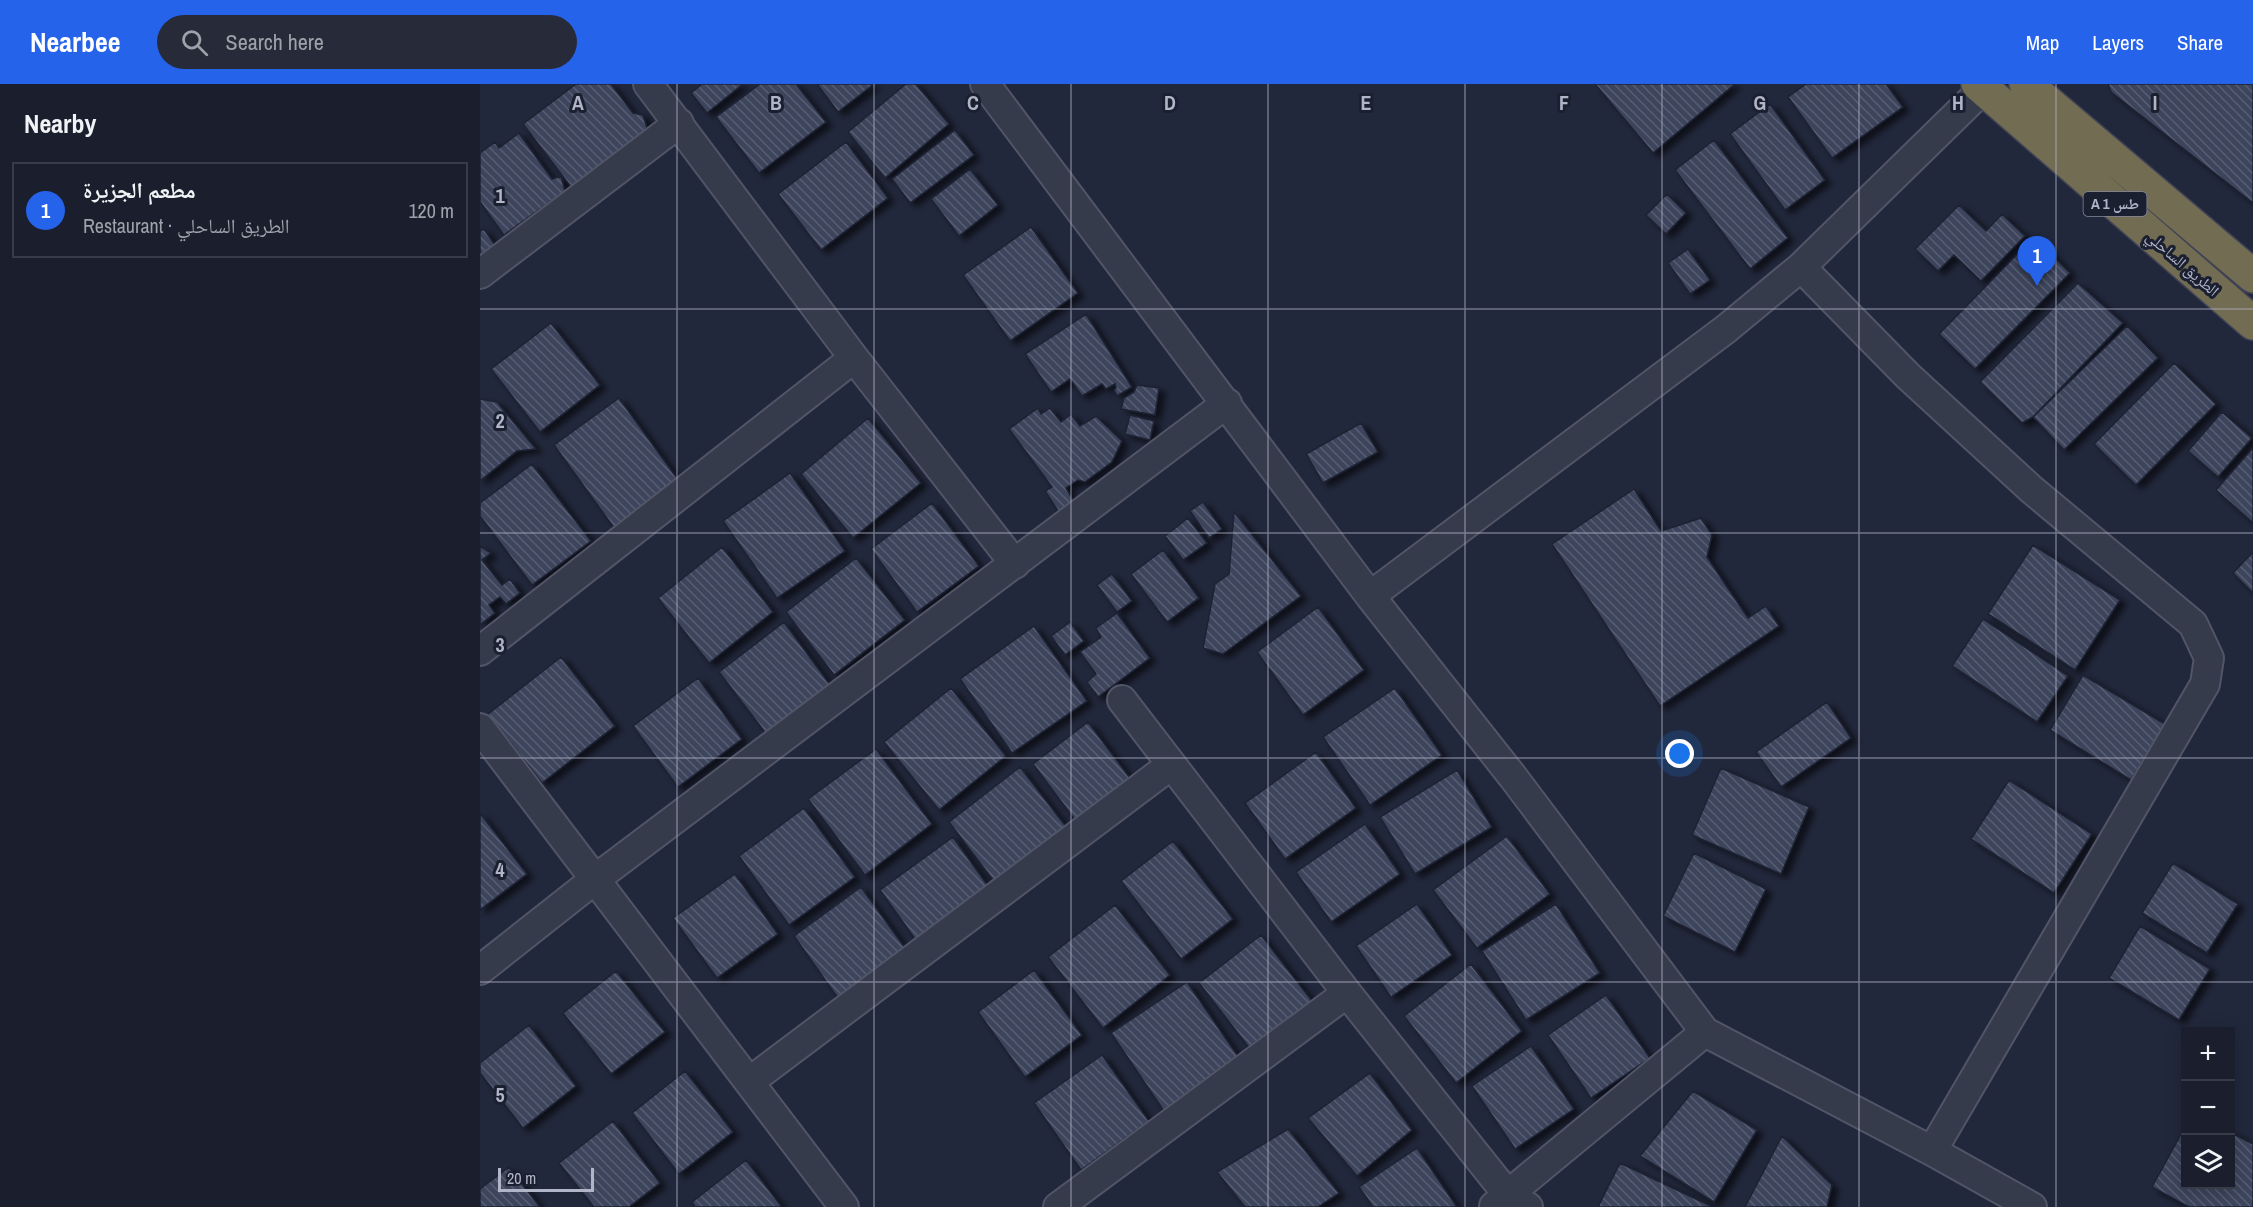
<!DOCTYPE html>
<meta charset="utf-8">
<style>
:root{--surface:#1a1e2d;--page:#272b39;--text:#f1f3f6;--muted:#9fa2aa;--line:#383c49;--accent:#2563eb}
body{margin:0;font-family:"Archivo Narrow","Noto Naskh Arabic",sans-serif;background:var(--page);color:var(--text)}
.controls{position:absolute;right:18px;bottom:18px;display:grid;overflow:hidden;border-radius:0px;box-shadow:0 3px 15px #0003}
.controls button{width:54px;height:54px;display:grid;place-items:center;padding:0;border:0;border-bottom:2px solid var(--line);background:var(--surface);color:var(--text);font:30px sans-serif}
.scale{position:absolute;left:18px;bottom:15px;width:96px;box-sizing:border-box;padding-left:6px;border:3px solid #b1b5c8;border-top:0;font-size:16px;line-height:21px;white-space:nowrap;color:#b1b5c8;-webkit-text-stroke:4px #1b2031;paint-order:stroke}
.you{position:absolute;left:1200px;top:670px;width:21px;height:21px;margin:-15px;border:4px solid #fff;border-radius:50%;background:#1a73e8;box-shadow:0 0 0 9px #1a73e833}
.badge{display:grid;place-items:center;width:39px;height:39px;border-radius:50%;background:var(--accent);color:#fff;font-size:20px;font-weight:700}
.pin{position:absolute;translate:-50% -50px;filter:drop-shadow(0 2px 3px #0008)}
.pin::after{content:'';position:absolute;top:32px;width:21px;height:18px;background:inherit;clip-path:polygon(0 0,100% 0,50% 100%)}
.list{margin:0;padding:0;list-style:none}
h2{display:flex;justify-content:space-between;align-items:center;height:78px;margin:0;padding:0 24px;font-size:26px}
h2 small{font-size:20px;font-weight:400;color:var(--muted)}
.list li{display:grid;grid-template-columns:39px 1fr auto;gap:18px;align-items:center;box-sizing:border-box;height:96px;margin:0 12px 12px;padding:0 12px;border:2px solid var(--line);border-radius:0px}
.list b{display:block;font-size:22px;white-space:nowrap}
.list p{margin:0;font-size:20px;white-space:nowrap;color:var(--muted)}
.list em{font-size:20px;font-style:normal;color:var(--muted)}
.icon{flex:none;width:33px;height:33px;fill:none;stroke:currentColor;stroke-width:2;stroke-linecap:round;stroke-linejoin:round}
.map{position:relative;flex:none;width:1773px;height:1123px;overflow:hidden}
header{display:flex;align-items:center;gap:36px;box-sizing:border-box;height:84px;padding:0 30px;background:var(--accent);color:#fff}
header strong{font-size:28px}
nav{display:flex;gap:33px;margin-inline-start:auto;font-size:21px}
.search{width:420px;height:54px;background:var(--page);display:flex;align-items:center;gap:15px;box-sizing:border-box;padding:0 21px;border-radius:33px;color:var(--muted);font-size:22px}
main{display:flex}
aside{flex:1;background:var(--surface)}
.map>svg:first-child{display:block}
.building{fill:url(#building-back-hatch);stroke:#1d2233;stroke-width:1.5;filter:url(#shadow)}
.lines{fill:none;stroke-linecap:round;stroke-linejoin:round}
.street-casing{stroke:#515567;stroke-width:32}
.highway-casing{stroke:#3e4254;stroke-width:36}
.street{stroke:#363b4c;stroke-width:28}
.highway{stroke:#726c53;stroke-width:33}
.grid{fill:none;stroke:#b1b5c8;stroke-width:1.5;stroke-opacity:0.55}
.labels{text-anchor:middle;stroke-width:6;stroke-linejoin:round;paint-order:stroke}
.shield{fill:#1b2031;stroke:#84889b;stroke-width:1.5}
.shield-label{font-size:15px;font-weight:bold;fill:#b1b5c8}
.street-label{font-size:16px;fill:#b1b5c8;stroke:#1b2031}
.grid-label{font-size:20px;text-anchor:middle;font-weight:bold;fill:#b1b5c8;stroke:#1b2031;stroke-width:6;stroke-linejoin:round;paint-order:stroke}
</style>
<header>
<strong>Nearbee</strong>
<div class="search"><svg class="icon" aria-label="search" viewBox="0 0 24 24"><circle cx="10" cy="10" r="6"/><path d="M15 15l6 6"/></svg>Search here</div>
<nav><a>Map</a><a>Layers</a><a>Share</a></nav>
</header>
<main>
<aside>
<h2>Nearby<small></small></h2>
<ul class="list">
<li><span class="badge">1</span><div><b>مطعم الجزيرة</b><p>Restaurant · الطريق الساحلي</p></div><em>120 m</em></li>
</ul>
</aside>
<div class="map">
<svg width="1773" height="1123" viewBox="0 0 1773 1123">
<defs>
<pattern id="building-back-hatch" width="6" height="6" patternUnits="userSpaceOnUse" patternTransform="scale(1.5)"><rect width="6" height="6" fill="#3e445c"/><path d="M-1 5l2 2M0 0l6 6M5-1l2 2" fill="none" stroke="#585d72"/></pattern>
<filter id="shadow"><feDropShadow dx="6" dy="4" stdDeviation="3" flood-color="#0009"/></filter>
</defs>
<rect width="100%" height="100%" fill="#22283c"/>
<path class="building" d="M96 0H131L153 29 163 31 169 50 94 107 43 40Z
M222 0H263L227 29 211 9Z
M280 0H316L346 38 279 89 236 33Z
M337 0H394L358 28Z
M426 0H436L469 40 405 94 368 48Z
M1115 0H1255L1173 69Z
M1326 0H1406L1423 23 1352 74 1308 13Z
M1628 0H1773V119L1631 8Z
M1290 20 1345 96 1305 126 1250 50Z
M475 46 494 71 430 119 412 95Z
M39 49 72 95 81 92 85 107 24 151 0 118V69L15 58 19 64Z
M1234 56 1308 154 1270 185 1195 86Z
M366 58 408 114 341 166 298 110Z
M490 85 518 121 479 152 451 115Z
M1187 110 1206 129 1186 150 1166 131Z
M1479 121 1506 147 1522 130 1545 152 1501 197 1474 171 1458 187 1435 165Z
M551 143 598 209 530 257 483 191Z
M4 145 17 164 0 177V147Z
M1554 153 1590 189 1495 285 1459 250Z
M1208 165 1230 196 1210 210 1188 179Z
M1598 199 1643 239 1553 333 1542 339 1500 298Z
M606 230 652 303 637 312 634 306 636 304 635 300 626 305 622 300 602 312 590 295 571 308 545 270Z
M71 239 120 301 60 348 11 285Z
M1647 242 1678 274 1584 366 1553 333Z
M1694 279 1736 320 1656 401 1614 360Z
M657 301 679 304 675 331 641 325 644 314 654 308Z
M139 314 202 401 137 448 74 361Z
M0 315 17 318 56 365 37 367 0 397Z
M558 324 561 330 570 324 581 338 591 330 600 342 616 332 642 357 632 378 605 398 598 396 586 404 596 421 580 430 565 407 572 403 529 345Z
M1742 328 1772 354 1738 393 1708 367Z
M650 331 674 337 670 356 645 350Z
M388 334 441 399 373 454 321 390Z
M881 339 898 368 843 399 826 370Z
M1772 365H1773V439L1736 406Z
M52 380 111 457 52 501 0 432V419Z
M310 389 365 467 297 514 243 437Z
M1154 405 1181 447 1221 434 1232 451 1227 473 1268 534 1286 522 1299 542 1180 622 1072 460Z
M723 418 742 445 729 454 710 427Z
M452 419 499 482 437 528 391 465Z
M754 428 821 512 743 570 723 564 735 500 749 490Z
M708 434 727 459 703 476 685 452Z
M1553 461 1640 516 1595 586 1508 530Z
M0 462 11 469 2 476 22 501 30 495 40 509 26 520 20 513 9 521 15 529 0 541Z
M242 463 293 528 229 579 178 514Z
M683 466 719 514 687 538 651 490Z
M1773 468V509L1753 489Z
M376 474 425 536 354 591 306 528Z
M632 490 652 517 637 528 617 501Z
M838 523 884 586 823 631 777 568Z
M637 529 670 574 618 613 607 598 616 590 600 568 621 553 616 544Z
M1503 535 1588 592 1557 638 1472 582Z
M304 538 351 602 287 651 239 588Z
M590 538 604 557 585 571 571 552Z
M554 542 607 617 532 669 480 595Z
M81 573 135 642 62 699 8 630Z
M1603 591 1685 640 1651 696 1570 646Z
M218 594 262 655 198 703 153 642Z
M471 604 526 672 459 726 404 658Z
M915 604 962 671 890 721 843 653Z
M1347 618 1371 654 1301 703 1276 668Z
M608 638 653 698 598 740 553 680Z
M396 665 452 740 385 791 328 715Z
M836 668 876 724 805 775 765 719Z
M540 683 591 749 519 804 469 738Z
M1241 684 1329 723 1301 790 1212 751Z
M977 686 1012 743 935 790 900 733Z
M1529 696 1612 750 1574 809 1491 755Z
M324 724 375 793 309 841 259 772Z
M0 729 47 790 0 826Z
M885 740 920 790 851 838 816 788Z
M1027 752 1070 810 997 864 953 806Z
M473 753 513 809 440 862 400 806Z
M693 757 753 835 701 875 641 797Z
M1214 769 1286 805 1255 868 1183 832Z
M1693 779 1758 820 1727 869 1662 829Z
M255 790 298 850 237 894 193 834Z
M381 803 428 868 360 917 314 852Z
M937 820 972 871 911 913 876 862Z
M1076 820 1120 889 1046 936 1002 867Z
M635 821 690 891 623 944 568 873Z
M1660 842 1730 885 1699 936 1629 894Z
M781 851 836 922 774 970 719 899Z
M991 880 1042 947 976 999 924 932Z
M554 886 602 951 545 993 498 928Z
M136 887 185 948 131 990 83 929Z
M707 898 764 981 688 1033 631 949Z
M1126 911 1170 974 1111 1014 1068 951Z
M49 941 96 1002 43 1044 0 989V979Z
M1051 962 1094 1025 1035 1065 992 1002Z
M622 971 669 1037 601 1086 554 1019Z
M205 987 253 1048 199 1090 152 1029Z
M890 989 932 1046 877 1092 828 1034Z
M1213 1007 1277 1046 1234 1118 1160 1072Z
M133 1037 180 1099 149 1123H114L79 1079Z
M1706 1041V1100H1750V1048L1773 1060V1123H1709L1672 1103Z
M808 1045 859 1109 838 1123H765L737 1088Z
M1302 1052 1352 1101 1347 1123H1265Z
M937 1064 977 1123H893L879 1103Z
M266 1076 302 1123H215L212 1118Z
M1140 1079 1233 1123H1118Z
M29 1083 60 1123H0V1105Z"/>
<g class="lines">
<g class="street-casing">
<path id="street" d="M168 0 374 274 535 480
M505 0 890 512 1033 693 1225 948 1452 1067 1552 1123
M1321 183 1428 292 1551 405 1713 540 1729 574 1725 600 1452 1067
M0 190 199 39
M890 512 1246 245 1321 183 1503 5
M0 567 374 274
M642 616 867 909 1028 1111 1048 1123
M0 644 364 1123
M0 886 114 796 747 319
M269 998 691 681
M1014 1122 1225 948
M578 1123 867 909"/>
</g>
<g class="highway-casing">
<path id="highway" d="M1498 0 1773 239
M1546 0 1773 192"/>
</g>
<use href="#street" class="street"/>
<use href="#highway" class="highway"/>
</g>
<path class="grid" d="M197 0V1123M394 0V1123M591 0V1123M788 0V1123M985 0V1123M1182 0V1123M1379 0V1123M1576 0V1123M0 225H1773M0 449H1773M0 674H1773M0 898H1773"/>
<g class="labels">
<rect class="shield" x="1603.5" y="108" width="63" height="24" rx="4.5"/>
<g class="shield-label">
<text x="1635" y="125">A 1 طس</text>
</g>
<g class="street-label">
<text transform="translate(1703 179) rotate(41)" y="6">الطريق الساحلي</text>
</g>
</g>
<g class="grid-label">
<text x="98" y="26">A</text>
<text x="296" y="26">B</text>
<text x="493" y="26">C</text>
<text x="690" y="26">D</text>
<text x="886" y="26">E</text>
<text x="1084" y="26">F</text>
<text x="1280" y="26">G</text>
<text x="1478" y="26">H</text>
<text x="1675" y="26">I</text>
<text x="20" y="119">1</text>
<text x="20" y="344">2</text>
<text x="20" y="568">3</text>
<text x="20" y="793">4</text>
<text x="20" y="1018">5</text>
</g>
</svg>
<div class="controls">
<button>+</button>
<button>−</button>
<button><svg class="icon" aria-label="layers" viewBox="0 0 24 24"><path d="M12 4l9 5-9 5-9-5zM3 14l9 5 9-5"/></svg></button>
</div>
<div class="scale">20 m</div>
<div class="you"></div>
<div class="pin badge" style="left:1557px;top:202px">1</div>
</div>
</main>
